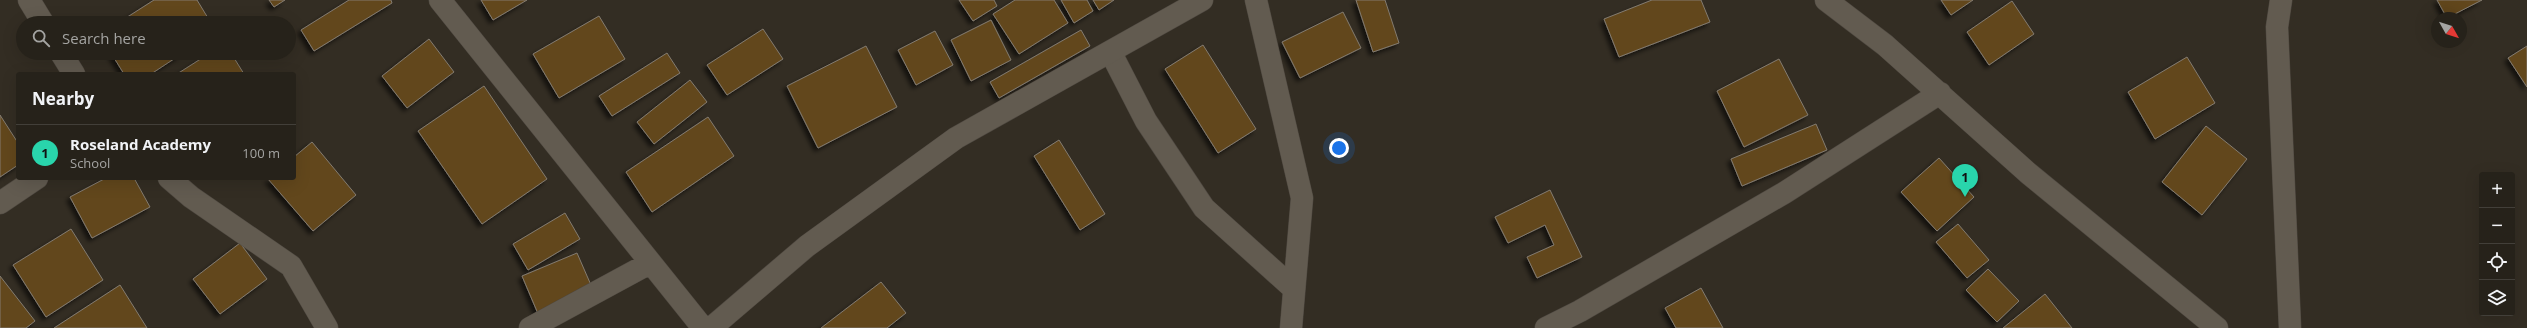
<!DOCTYPE html>
<meta charset="utf-8">
<style>
:root{--surface:#26221a;--page:#2e2a23;--text:#f1f3f6;--muted:#a4a4a2;--line:#423f39;--accent:#29d5ac}
body{margin:0;font-family:"Open Sans",sans-serif;background:var(--page);color:var(--text)}
.controls{position:absolute;right:12px;bottom:12px;display:grid;overflow:hidden;border-radius:4px;box-shadow:0 4px 16px #0002}
.controls button{width:36px;height:36px;display:grid;place-items:center;padding:0;border:0;border-bottom:1px solid var(--line);background:var(--surface);color:var(--text);font:20px sans-serif}
.compass{position:absolute;left:2431px;top:12px;width:36px;height:36px;border-radius:50%;background:var(--surface);box-shadow:0 4px 16px #0002;rotate:129deg}
.you{position:absolute;left:1339px;top:148px;width:14px;height:14px;margin:-10px;border:3px solid #fff;border-radius:50%;background:#1a73e8;box-shadow:0 0 0 6px #1a73e833}
.badge{display:grid;place-items:center;width:26px;height:26px;border-radius:50%;background:var(--accent);color:#111;font-size:13px;font-weight:700}
.pin{position:absolute;translate:-50% -33px;filter:drop-shadow(0 1px 2px #0008)}
.pin::after{content:'';position:absolute;top:21px;width:14px;height:12px;background:inherit;clip-path:polygon(0 0,100% 0,50% 100%)}
.list{margin:0;padding:0;list-style:none}
h2{display:flex;justify-content:space-between;align-items:center;height:52px;margin:0;padding:0 16px;font-size:17px}
h2 small{font-size:13px;font-weight:400;color:var(--muted)}
.list li{display:grid;grid-template-columns:26px 1fr auto;gap:12px;align-items:center;box-sizing:border-box;height:56px;padding:0 16px;border-top:1px solid var(--line)}
.list b{display:block;font-size:15px;white-space:nowrap}
.list p{margin:0;font-size:13px;white-space:nowrap;color:var(--muted)}
.list em{font-size:13px;font-style:normal;color:var(--muted)}
.icon{flex:none;width:22px;height:22px;fill:none;stroke:currentColor;stroke-width:2;stroke-linecap:round;stroke-linejoin:round}
.map{position:relative;flex:none;width:2527px;height:328px;overflow:hidden}
.search{position:absolute;background:var(--surface);box-shadow:0 4px 16px #0002;left:16px;top:16px;width:280px;height:44px;display:flex;align-items:center;gap:10px;box-sizing:border-box;padding:0 14px;border-radius:22px;color:var(--muted);font-size:15px}
.panel{position:absolute;background:var(--surface);box-shadow:0 4px 16px #0002;left:16px;top:72px;width:280px;height:108px;border-radius:4px}
.map>svg:first-child{display:block}
.building{fill:#62471b;stroke:#837b70;filter:url(#shadow)}
.lines{fill:none;stroke-linecap:round;stroke-linejoin:round}
.service-casing{stroke:#4e4840;stroke-width:23}
.minor-casing{stroke:#4e4840;stroke-width:23}
.service{stroke:#625b50;stroke-width:22}
.minor{stroke:#625b50;stroke-width:22}
</style>
<div class="map">
<svg width="2527" height="328" viewBox="0 0 2527 328">
<defs>
<filter id="shadow"><feDropShadow dx="-3.5" dy="3.5" stdDeviation="2" flood-color="#0009"/></filter>
</defs>
<rect width="100%" height="100%" fill="#332d23"/>
<path class="building" d="M154 0H197L211 23H118Z
M269 0H285L274 7Z
M349 0H391L392 3 314 51 301 30Z
M481 0H527L493 20Z
M959 0H994L997 6 973 21Z
M1015 0H1054L1068 23 1019 54 993 14Z
M1061 0H1087L1093 11 1074 23Z
M1093 0H1114L1099 10Z
M1356 0H1385L1399 43 1373 52Z
M1652 0H1701L1710 22 1619 57 1604 19Z
M1941 0H1973L1951 15Z
M2437 0H2482L2447 18Z
M2012 1 2034 34 1989 65 1967 32Z
M1343 12 1361 48 1300 78 1282 42Z
M599 16 625 59 559 98 533 54Z
M991 20 1011 60 971 81 951 40Z
M763 29 783 59 727 95 707 65Z
M1081 30 1090 46 999 98 990 82Z
M935 31 953 65 916 85 898 50Z
M429 39 454 72 407 108 382 76Z
M1203 45 1256 129 1218 153 1165 69Z
M866 46 897 107 818 148 787 86Z
M2527 46V87L2508 58Z
M111 53H183L151 74H124Z
M210 53H231L244 74H177Z
M667 53 680 73 612 116 599 96Z
M2187 57 2215 103 2155 139 2128 92Z
M1779 59 1808 115 1744 147 1717 91Z
M690 80 707 102 654 144 637 122Z
M484 86 547 179 482 224 418 131Z
M0 115 18 143V165L0 177Z
M708 117 734 156 652 212 626 172Z
M1816 124 1827 150 1742 186 1731 159Z
M2206 126 2247 159 2202 215 2162 182Z
M1059 140 1105 214 1080 230 1034 156Z
M312 142 356 195 313 231 268 179 294 178V157Z
M1939 158 1974 197 1937 231 1901 192Z
M106 178H134L150 207 92 238 70 197Z
M1550 190 1582 257 1537 278 1527 257 1554 245 1545 225 1508 243 1495 217Z
M565 213 580 239 528 270 513 244Z
M1958 224 1989 260 1967 278 1936 242Z
M71 229 103 280 46 317 13 265Z
M240 243 267 279 220 314 193 279Z
M577 253 594 292 539 316 522 276Z
M1988 269 2019 301 1997 322 1966 290Z
M0 276 35 321 26 328H0Z
M881 282 906 313 887 328H821Z
M120 285 147 328H54Z
M1701 288 1723 328H1676L1665 308Z
M2045 294 2072 328H2003Z"/>
<g class="lines">
<g class="service-casing">
<path id="service" d="M1256 0 1302 198 1291 328
M1111 53 1146 121 1204 208 1294 289
M0 203 37 178"/>
</g>
<g class="minor-casing">
<path id="minor" d="M29 0 43 23
M440 0 703 328
M1826 0 1885 45 2028 173 2217 328
M2281 0 2277 27 2290 328
M61 53 74 74
M169 178 191 197 291 266 327 328
M530 328 650 263
M711 328 807 246 956 138 1202 0
M1546 328 1580 311 1784 193 1940 93"/>
</g>
<use href="#service" class="service"/>
<use href="#minor" class="minor"/>
</g>
</svg>
<div class="controls">
<button>+</button>
<button>−</button>
<button><svg class="icon" aria-label="locate" viewBox="0 0 24 24"><circle cx="12" cy="12" r="6"/><path d="M12 2v4M12 18v4M2 12h4M18 12h4"/></svg></button>
<button><svg class="icon" aria-label="layers" viewBox="0 0 24 24"><path d="M12 4l9 5-9 5-9-5zM3 14l9 5 9-5"/></svg></button>
</div>
<svg class="compass" viewBox="-18 -18 36 36"><path d="M0-13l5 13h-10z" fill="#e53935"/><path d="M0 13l5-13h-10z" fill="#a4a4a2"/></svg>
<div class="you"></div>
<div class="pin badge" style="left:1965px;top:197px">1</div>
<div class="search"><svg class="icon" aria-label="search" viewBox="0 0 24 24"><circle cx="10" cy="10" r="6"/><path d="M15 15l6 6"/></svg>Search here</div>
<section class="panel">
<h2>Nearby<small></small></h2>
<ul class="list">
<li><span class="badge">1</span><div><b>Roseland Academy</b><p>School</p></div><em>100 m</em></li>
</ul>
</section>
</div>
